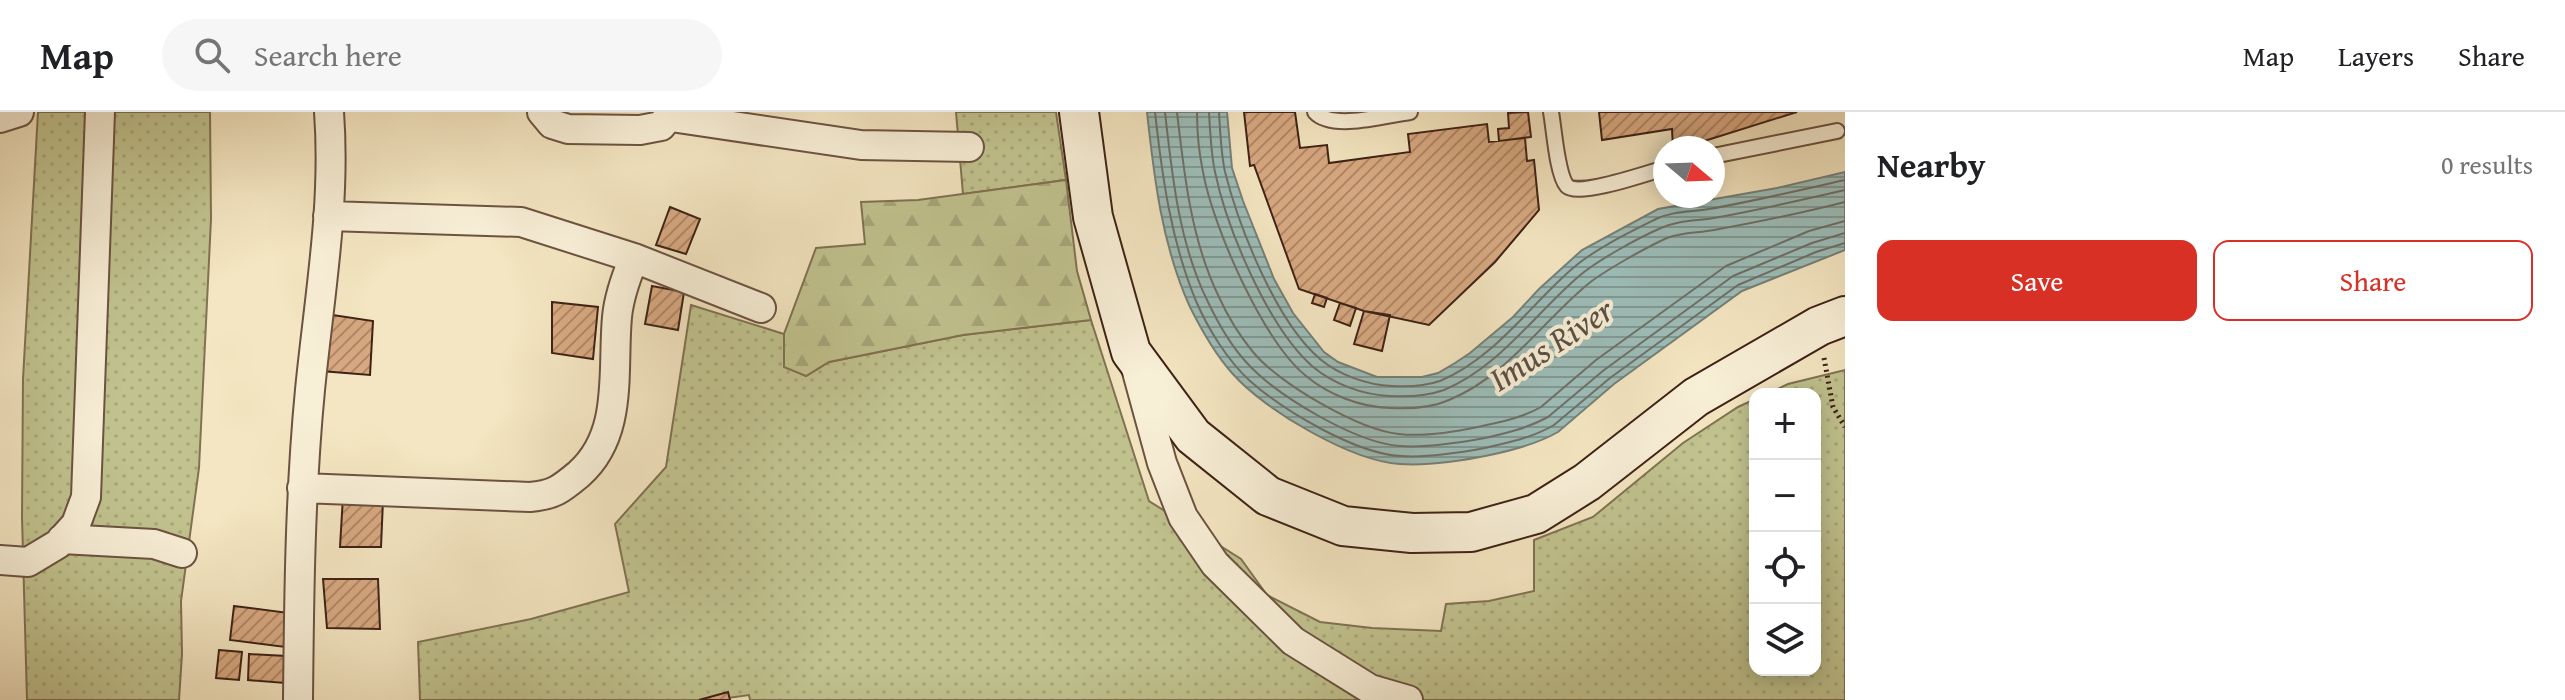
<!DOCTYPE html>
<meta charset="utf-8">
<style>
:root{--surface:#fff;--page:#f6f6f6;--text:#202124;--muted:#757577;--line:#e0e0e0;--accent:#d93025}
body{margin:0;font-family:"Gentium Book Plus",serif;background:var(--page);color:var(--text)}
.controls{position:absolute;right:24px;bottom:24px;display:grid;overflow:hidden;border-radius:16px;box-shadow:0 4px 20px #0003}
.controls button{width:72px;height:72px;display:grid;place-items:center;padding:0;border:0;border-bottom:2px solid var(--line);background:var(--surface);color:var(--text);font:40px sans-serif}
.compass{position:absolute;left:1653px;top:24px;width:72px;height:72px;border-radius:50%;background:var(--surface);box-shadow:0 4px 20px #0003;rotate:109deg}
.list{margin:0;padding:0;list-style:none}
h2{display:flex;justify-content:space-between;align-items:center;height:104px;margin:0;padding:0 32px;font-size:34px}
h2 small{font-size:26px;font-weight:400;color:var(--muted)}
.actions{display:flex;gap:16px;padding:24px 32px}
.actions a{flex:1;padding:18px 0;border:2px solid var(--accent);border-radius:16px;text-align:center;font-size:28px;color:var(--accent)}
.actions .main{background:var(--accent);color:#fff}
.icon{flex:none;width:44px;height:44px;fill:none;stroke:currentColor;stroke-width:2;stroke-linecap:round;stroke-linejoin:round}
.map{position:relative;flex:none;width:1845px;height:588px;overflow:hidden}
header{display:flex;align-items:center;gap:48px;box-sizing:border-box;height:112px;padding:0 40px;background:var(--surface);border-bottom:2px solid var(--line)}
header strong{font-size:38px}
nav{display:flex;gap:44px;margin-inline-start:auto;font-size:28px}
.search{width:560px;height:72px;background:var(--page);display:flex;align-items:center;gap:20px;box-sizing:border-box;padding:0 28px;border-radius:44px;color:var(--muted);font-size:30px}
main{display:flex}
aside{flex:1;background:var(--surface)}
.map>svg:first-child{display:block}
.grass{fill:url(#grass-dots);stroke:#807252;stroke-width:2}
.forest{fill:url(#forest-firs);stroke:#807252;stroke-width:2}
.water{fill:url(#water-rules);stroke:#778078;stroke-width:2}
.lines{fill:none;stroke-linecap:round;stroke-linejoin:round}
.shore{stroke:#6e7068;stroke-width:2}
.building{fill:url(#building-hatch);stroke:#3e2216;stroke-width:2}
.service-casing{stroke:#6c5341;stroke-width:18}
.minor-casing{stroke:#6c5341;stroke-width:32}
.secondary-casing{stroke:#3e2216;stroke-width:42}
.path{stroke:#3e2216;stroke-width:5;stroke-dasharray:2 4;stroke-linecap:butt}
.service{stroke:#f8efd7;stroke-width:14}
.minor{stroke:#f8efd7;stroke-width:28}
.secondary{stroke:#f8efd7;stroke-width:38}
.labels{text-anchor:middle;stroke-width:8;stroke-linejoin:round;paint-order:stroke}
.water-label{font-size:34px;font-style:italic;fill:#5a5147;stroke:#f8efd7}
</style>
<header>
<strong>Map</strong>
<div class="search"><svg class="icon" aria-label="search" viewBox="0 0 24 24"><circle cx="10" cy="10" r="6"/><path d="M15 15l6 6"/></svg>Search here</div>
<nav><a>Map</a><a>Layers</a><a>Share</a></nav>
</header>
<main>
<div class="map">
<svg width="1845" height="588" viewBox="0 0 1845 588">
<defs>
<pattern id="grass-dots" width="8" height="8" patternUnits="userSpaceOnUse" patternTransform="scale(2)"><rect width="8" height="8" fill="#c1c38f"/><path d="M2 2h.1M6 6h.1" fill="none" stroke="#a7a77b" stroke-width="1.8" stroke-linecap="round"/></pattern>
<pattern id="forest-firs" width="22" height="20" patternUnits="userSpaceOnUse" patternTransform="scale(2)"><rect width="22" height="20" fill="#c1c38f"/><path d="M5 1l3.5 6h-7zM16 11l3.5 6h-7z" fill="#a7a77b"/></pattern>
<pattern id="water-rules" width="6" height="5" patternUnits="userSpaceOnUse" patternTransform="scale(2)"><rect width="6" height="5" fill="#9dbeba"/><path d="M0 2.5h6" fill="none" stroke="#819a96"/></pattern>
<pattern id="building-hatch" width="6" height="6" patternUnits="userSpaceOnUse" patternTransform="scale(2)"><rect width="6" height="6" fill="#d8a981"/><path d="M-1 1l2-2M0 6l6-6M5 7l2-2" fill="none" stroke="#b18969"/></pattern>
</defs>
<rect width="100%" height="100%" fill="#f4e6c2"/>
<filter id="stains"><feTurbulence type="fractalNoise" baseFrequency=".0025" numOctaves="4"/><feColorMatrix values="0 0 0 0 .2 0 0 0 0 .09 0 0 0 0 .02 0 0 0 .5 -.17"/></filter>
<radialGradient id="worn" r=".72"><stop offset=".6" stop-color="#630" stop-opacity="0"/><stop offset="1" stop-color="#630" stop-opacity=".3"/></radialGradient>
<path class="grass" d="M38 0H210L211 107 199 356 181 489 182 542 179 588H27L22 405 23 267Z
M956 0H1056L1066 68 963 82Z
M691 193 784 222V254L806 264 829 250 963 223 1091 208 1149 389 1241 447 1267 483 1320 510 1372 516 1441 519 1446 492 1489 489 1534 479V428L1593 405 1683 331 1738 295 1755 287V558H1815V282H1767L1788 272 1845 258V588H750L749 583 713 588H420L418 530 531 507 629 480 615 412 666 355Z"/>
<path class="forest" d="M1066 68 1077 159 1091 208 963 223 829 250 806 264 784 255V222L816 136 865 132 861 90 918 88Z"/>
<path class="water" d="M1147 0H1227L1232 56 1243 89 1274 167 1293 201 1324 240 1338 250 1377 265H1422L1438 261 1455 251 1470 241 1513 205 1539 177 1582 138 1658 97 1777 76 1845 60V138L1742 179 1614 272 1558 320C1537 332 1514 338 1490 343 1461 349 1429 354 1400 352 1351 349 1264 298 1232 261 1215 242 1201 217 1190 195 1162 134 1154 65 1147 0Z"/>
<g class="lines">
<path class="shore" d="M1155 0C1162 64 1171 129 1196 189 1208 217 1228 249 1250 269 1284 299 1356 342 1401 344 1428 346 1458 341 1485 336 1509 330 1532 326 1554 313L1610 266 1738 173 1816 140 1845 131
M1165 0C1172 63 1179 132 1208 190 1218 211 1231 234 1247 251 1277 284 1356 331 1400 334 1427 336 1458 331 1485 326 1507 321 1528 316 1548 305L1604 258 1733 164 1812 131 1845 121
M1177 0C1184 61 1191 127 1218 183 1227 203 1239 223 1253 240 1278 271 1359 318 1399 322 1424 325 1454 320 1478 315 1500 310 1522 306 1541 295L1596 248 1726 154 1809 119 1845 109
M1197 0C1197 20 1199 41 1203 60 1213 115 1263 229 1306 264 1329 283 1360 295 1390 296 1409 297 1431 296 1449 288 1506 265 1542 210 1588 172 1604 159 1647 135 1667 126 1682 120 1699 121 1714 118 1758 110 1802 101 1845 90
M1209 0C1210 19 1211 41 1215 60 1227 117 1268 215 1312 254 1333 272 1363 283 1390 284 1408 285 1427 284 1444 278 1498 256 1535 202 1578 165 1596 149 1638 126 1661 116 1678 108 1697 109 1714 106 1758 98 1802 88 1845 78
M1219 0C1220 19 1221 41 1225 60 1239 115 1276 210 1320 247 1339 263 1367 273 1392 274 1408 275 1425 274 1440 269 1494 247 1530 193 1573 156 1595 137 1630 120 1656 107 1673 99 1691 100 1709 97 1755 89 1800 78 1845 68"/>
</g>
<path class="building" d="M1244 0H1295L1300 36 1327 33 1329 51 1410 40 1408 22 1487 12 1489 30 1525 26 1527 49 1534 48 1539 98 1495 150 1429 213 1364 199 1299 177 1254 53 1250 54Z
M1528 0 1531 25 1499 29 1498 17 1509 16 1508 1Z
M1599 0H1797L1682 36H1673L1672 17 1602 28Z
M670 95 700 107 686 142 656 133Z
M652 174 684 180 678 218 645 212Z
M1315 182 1327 186 1324 195 1312 191Z
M552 190 598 195 593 247 552 241Z
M1340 191 1356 196 1350 214 1334 208Z
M1364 199 1390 203 1382 239 1354 232Z
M326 202 373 209 370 263 321 259Z
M343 384 383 388 381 435H340Z
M323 467H378L380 517 327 516Z
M234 494 289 501 285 535 230 528Z
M219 538 242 540 239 568 216 566Z
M249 542 286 544 285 571 248 568Z
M728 580 730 588H699Z"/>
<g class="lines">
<g class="service-casing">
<path id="service" d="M1315 0C1332 19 1387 3 1410 0
M1551 0C1554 16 1557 63 1567 74 1578 85 1648 61 1665 56
M1713 44 1837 19"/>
</g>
<g class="minor-casing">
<path id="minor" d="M542 0 552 12 568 17 640 18 661 14 672 0
M671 5 861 33 969 35
M0 6 19 0
M328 104 521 110 634 146 761 196
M1136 256 1162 351 1183 405 1215 452 1293 529 1370 577 1408 588
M302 376 530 385C554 383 561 377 579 362 624 322 612 259 617 205 619 184 626 165 634 146
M62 427 154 432 182 441
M0 448 28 450 58 432 76 412 86 385 100 0
M298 588C299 485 300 381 310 278 319 186 336 93 329 0"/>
</g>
<g class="secondary-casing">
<path id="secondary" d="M1079 0 1093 105 1131 240 1193 324 1268 384 1343 414 1412 421 1471 420 1536 402 1587 370 1696 285 1819 214 1845 204"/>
</g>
<path class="path" d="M1824 246 1833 295 1845 315"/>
<use href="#service" class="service"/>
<use href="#minor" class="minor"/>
<use href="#secondary" class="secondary"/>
</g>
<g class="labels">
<g class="water-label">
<text transform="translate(1551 232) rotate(-33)" y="12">Imus River</text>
</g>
</g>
<rect width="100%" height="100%" filter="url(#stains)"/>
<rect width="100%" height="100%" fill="url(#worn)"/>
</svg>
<div class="controls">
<button>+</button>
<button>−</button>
<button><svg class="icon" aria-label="locate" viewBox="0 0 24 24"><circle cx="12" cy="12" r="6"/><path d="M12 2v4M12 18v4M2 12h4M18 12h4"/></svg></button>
<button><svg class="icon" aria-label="layers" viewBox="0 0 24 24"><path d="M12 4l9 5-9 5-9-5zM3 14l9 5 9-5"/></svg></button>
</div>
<svg class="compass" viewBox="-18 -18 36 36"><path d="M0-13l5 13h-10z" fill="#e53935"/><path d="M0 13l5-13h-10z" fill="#757577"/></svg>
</div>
<aside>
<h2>Nearby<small>0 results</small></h2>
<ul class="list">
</ul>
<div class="actions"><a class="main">Save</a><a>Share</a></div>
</aside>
</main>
